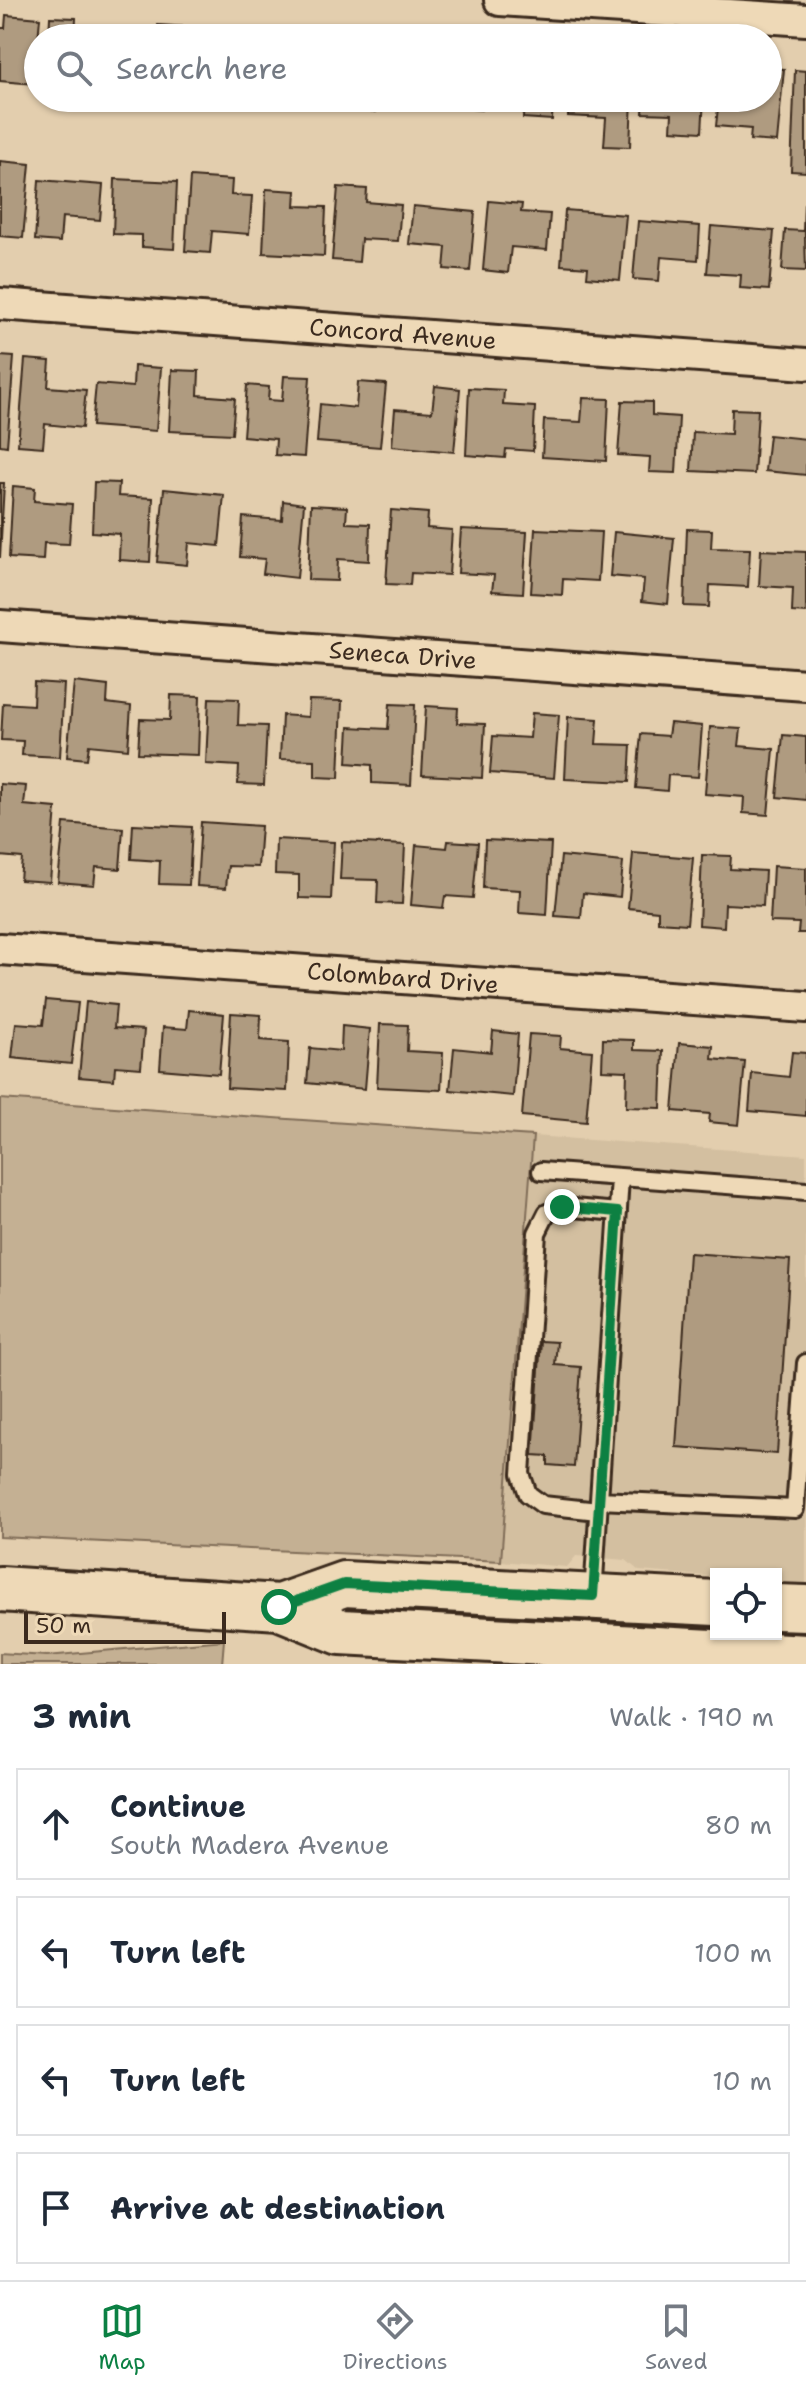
<!DOCTYPE html>
<meta charset="utf-8">
<style>
:root{--surface:#fff;--page:#f6f6f7;--text:#1f2937;--muted:#747a83;--line:#e0e1e3;--accent:#0b8043}
body{margin:0;font-family:"Shantell Sans",sans-serif;background:var(--page);color:var(--text)}
.controls{position:absolute;right:24px;bottom:24px;display:grid;overflow:hidden;border-radius:0px;box-shadow:0 2px 6px #0004}
.controls button{width:72px;height:72px;display:grid;place-items:center;padding:0;border:0;border-bottom:2px solid var(--line);background:var(--surface);color:var(--text);font:40px sans-serif}
.scale{position:absolute;left:24px;bottom:20px;width:202px;box-sizing:border-box;padding-left:8px;border:4px solid #3b2a1e;border-top:0;font-size:22px;line-height:28px;white-space:nowrap;color:#3b2a1e;-webkit-text-stroke:6px #eed9b7;paint-order:stroke}
.stop{position:absolute;width:24px;height:24px;margin:-18px;border:6px solid #0b8043;border-radius:50%;background:#fff}
.stop.end{background:#0b8043;border-color:#fff;box-shadow:0 2px 8px #0008}
.list{margin:0;padding:0;list-style:none}
h2{display:flex;justify-content:space-between;align-items:center;height:104px;margin:0;padding:0 32px;font-size:34px}
h2 small{font-size:26px;font-weight:400;color:var(--muted)}
.list li{display:grid;grid-template-columns:52px 1fr auto;gap:24px;align-items:center;box-sizing:border-box;height:112px;margin:0 16px 16px;padding:0 16px;border:2px solid var(--line);border-radius:0px}
.list b{display:block;font-size:30px;white-space:nowrap}
.list p{margin:0;font-size:26px;white-space:nowrap;color:var(--muted)}
.list em{font-size:26px;font-style:normal;color:var(--muted)}
.icon{flex:none;width:44px;height:44px;fill:none;stroke:currentColor;stroke-width:2;stroke-linecap:round;stroke-linejoin:round}
.map{position:relative;flex:none;width:806px;height:1664px;overflow:hidden}
.search{position:absolute;background:var(--surface);box-shadow:0 2px 6px #0004;left:24px;right:24px;top:24px;height:88px;display:flex;align-items:center;gap:20px;box-sizing:border-box;padding:0 28px;border-radius:44px;color:var(--muted);font-size:30px}
.sheet{height:616px;background:var(--surface)}
nav{display:flex;justify-content:space-around;align-items:center;box-sizing:border-box;height:112px;border-top:2px solid var(--line);background:var(--surface);font-size:22px;color:var(--muted)}
nav a{display:grid;justify-items:center;gap:4px}
nav .on{color:var(--accent)}
.map>svg:first-child{display:block}
.built{fill:#d3bfa0}
.green{fill:#c4b093;stroke:#806d58;stroke-width:2}
.building{fill:#af9b80;stroke:#3b2a1e;stroke-width:2}
.lines{fill:none;stroke-linecap:round;stroke-linejoin:round}
.lane-casing{stroke:#3b2a1e;stroke-width:22}
.street-casing{stroke:#3b2a1e;stroke-width:36}
.primary-casing{stroke:#3b2a1e;stroke-width:50}
.lane{stroke:#eed9b7;stroke-width:16}
.street{stroke:#eed9b7;stroke-width:30}
.primary{stroke:#eed9b7;stroke-width:44}
.route{stroke:#0b8043;stroke-width:10}
.labels{text-anchor:middle;stroke-width:8;stroke-linejoin:round;paint-order:stroke}
.street-label{font-size:24px;fill:#3b2a1e;stroke:#eed9b7}
</style>
<div class="map">
<svg width="806" height="1664" viewBox="0 0 806 1664">
<rect width="100%" height="100%" fill="#e3ceae"/>
<filter id="ink" filterUnits="userSpaceOnUse"><feTurbulence type="fractalNoise" baseFrequency=".0125" numOctaves="2"/><feDisplacementMap in="SourceGraphic" scale="16" xChannelSelector="R" yChannelSelector="G"/><feConvolveMatrix kernelMatrix="1 2 1 2 8 2 1 2 1" color-interpolation-filters="sRGB"/></filter>
<g filter="url(#ink)">
<path class="built" d="M533 1136 806 1155V1583L776 1582V1574H716V1577L639 1571 626 1560 576 1556 567 1567 501 1561Z"/>
<path class="green" d="M0 1099 533 1136 501 1561 0 1537Z
M224 1640 222 1664H0V1653L47 1656Z"/>
<path class="building" d="M6 15 40 18 34 84 0 81V28H5Z
M50 17 76 18 75 38H49Z
M158 25 189 27 188 38H157Z
M236 30 263 32V38H235Z
M768 68 784 69 777 142 750 140 751 129 716 126 719 98H768Z
M795 70 806 71V172L791 171Z
M295 98H333V105L295 101Z
M346 98H409L408 103 377 101 376 112 345 110Z
M418 98H482L481 110 418 104Z
M493 98H553L552 120 523 118 524 102 493 100Z
M569 98H632L630 147 604 146 606 118 568 116Z
M644 98H704L702 132 671 130 672 114 643 113Z
M0 161 30 164 23 238 0 236Z
M190 177 232 180 231 195 252 196 249 234 212 231 210 253 185 251Z
M115 179 177 182 174 249 142 247V235L113 234Z
M39 180 103 185 100 220 62 217 60 242 35 240Z
M338 187 367 189 366 202 401 205 398 241 361 239 359 262 332 260Z
M266 189 296 191 295 206 326 207 324 256 263 253Z
M489 201 522 204 521 212 550 214 547 250 511 247 508 273 483 270Z
M804 203 806 271 782 270 785 230 803 231Z
M413 206 475 212 470 271 444 269 446 247 409 244Z
M565 210 626 215 620 280 587 277 588 267 561 265Z
M638 221 700 226 698 260 661 257 659 281 633 279Z
M711 226 774 231 769 290 740 288 741 275 707 273Z
M0 356 14 357 7 446 0 445Z
M25 359 50 361 48 387 86 390 82 428 45 424 43 447 18 445Z
M134 366 161 368 156 431 92 426 96 384 133 387Z
M172 370 199 371 198 395 235 398 232 434 169 431Z
M284 376 310 377 304 457 275 455 276 439 243 436 247 385 269 387 268 400 282 401Z
M358 382 386 384 380 447 317 442 320 404 356 408Z
M435 386 460 389 454 452 392 446 395 409 432 412Z
M469 388 504 390 503 405 535 407 533 451 506 449 505 458 466 455Z
M583 398 609 399 606 461 542 457 544 420 581 422Z
M622 401 652 402V415L679 417 676 473 649 472 650 457 618 455Z
M732 409 758 410 754 474 691 471 693 432 731 434Z
M806 433V475L765 471 769 435 806 439Z
M94 482 119 483 118 496 153 498 150 562 119 560 120 534 92 532Z
M0 483H4L0 558Z
M13 486 35 488 34 501 72 504 69 544 44 543 43 560 9 558Z
M164 489 224 495 219 546 189 543 187 565 157 562Z
M283 501 304 504 297 578 263 574 265 559 240 557 243 517 282 520Z
M311 505 347 507 346 523 370 524 369 561 338 559 337 581 308 580Z
M391 510 428 513 427 528 452 530 449 575 411 573 410 585 386 584Z
M461 529 527 532 523 593 492 591 494 575 458 573Z
M535 529 601 532 598 581 563 579 562 595 531 593Z
M687 529 712 530 711 548 750 549 748 587 710 585 709 607 684 606Z
M614 532 674 538 668 604 642 601 644 579 610 576Z
M761 550 806 552V613L792 612 793 588 759 586Z
M34 682 64 684 60 757 22 755 23 741 1 740 3 703 33 705Z
M74 682 108 686 107 703 131 706 128 749 89 745 87 759 67 757Z
M171 695 200 696 198 755 138 753 140 719 170 720Z
M209 698 239 699 238 725 267 726 264 785 238 784 239 766 206 764Z
M309 700 342 701 339 778 315 777V760L280 759 282 715 308 717Z
M390 704 415 705 411 785 372 783V765L347 763 349 727 388 729Z
M426 706 458 708 457 723 485 724 482 778 422 775Z
M532 713 559 715 554 778 490 773 493 736 530 738Z
M568 717 598 719 596 744 631 745 629 782 565 779Z
M670 723 702 726 698 777 668 775 667 791 636 788 641 734 668 736Z
M710 727 741 729 739 746 774 749 768 815 743 813 744 797 705 794Z
M783 735 806 737V800L777 797Z
M0 784 26 786 24 805 56 808 50 882 20 880 22 858 0 856Z
M201 822 261 826 258 867 228 866 226 888 197 886Z
M64 823 123 828 120 869 96 867 94 885 58 882Z
M133 824 192 827 189 885 159 884 160 861 131 859Z
M276 839 334 842 331 899 299 898V875L275 874Z
M485 840 551 843 547 915 519 913 520 890 483 888Z
M448 841 478 843 473 898 445 896 443 908 411 905 416 845 447 848Z
M342 842 405 845 402 904 377 903 378 880 340 879Z
M633 853 693 858 687 924 658 922V911L628 908Z
M702 855 731 856 730 869 765 871 763 906 725 904 724 927 699 925Z
M561 856 623 862 620 897 583 893 581 918 555 916Z
M773 866 806 868V933H798L799 923 770 922Z
M46 1000 78 1003 71 1064 12 1058 16 1023 43 1025Z
M86 1002 116 1005 114 1028 144 1030 141 1068 115 1066 114 1080 79 1077Z
M189 1010 224 1014 219 1074 160 1069 163 1027 187 1029Z
M231 1013 261 1015 260 1040 289 1042 287 1091 227 1088Z
M380 1024 408 1025 407 1051 443 1053 441 1090 377 1087Z
M342 1026 370 1029 365 1089 307 1083 310 1048 341 1051Z
M493 1031 518 1034 513 1096 450 1090 454 1048 491 1052Z
M529 1034 561 1036 560 1048 592 1051 586 1122 522 1116Z
M603 1039 634 1040V1050L663 1051 661 1108 626 1107 627 1071 602 1070Z
M679 1043 713 1046 712 1059 745 1062 739 1125 709 1122 710 1114 673 1111Z
M792 1052 806 1053V1116L749 1111 752 1073 789 1077Z
M689 1253 790 1260 777 1454 676 1447Z
M541 1341 557 1342 555 1365 581 1367 574 1467 548 1465V1456L533 1455Z"/>
<g class="lines">
<g class="lane-casing">
<path id="lane" d="M541 1171 806 1191
M599 1500 620 1178
M598 1511 543 1505 528 1494 521 1474 537 1233 547 1213 562 1207 618 1212
M593 1596 599 1500 795 1509 806 1363"/>
</g>
<g class="street-casing">
<g id="street">
<path d="M500 0 806 20"/>
<path id="s1" d="M0 304 806 364"/>
<path id="s2" d="M0 626 806 685"/>
<path id="s3" d="M0 949 806 1007"/>
</g>
</g>
<g class="primary-casing">
<path id="primary" d="M0 1589 279 1607 341 1632 806 1657
M279 1607 344 1584 716 1603
M776 1607 806 1608"/>
</g>
<use href="#lane" class="lane"/>
<use href="#street" class="street"/>
<use href="#primary" class="primary"/>
</g>
</g>
<g class="lines" filter="url(#ink)">
<path class="route" d="M279 1607 344 1584 593 1596 618 1212 562 1207"/>
</g>
<g class="labels">
<g class="street-label">
<text dy="8" stroke="none"><textPath href="#s1" startOffset="404">Concord Avenue</textPath></text>
<text dy="8" stroke="none"><textPath href="#s2" startOffset="404">Seneca Drive</textPath></text>
<text dy="8" stroke="none"><textPath href="#s3" startOffset="404">Colombard Drive</textPath></text>
</g>
</g>
</svg>
<div class="controls">
<button><svg class="icon" aria-label="locate" viewBox="0 0 24 24"><circle cx="12" cy="12" r="6"/><path d="M12 2v4M12 18v4M2 12h4M18 12h4"/></svg></button>
</div>
<div class="scale">50 m</div>
<div class="stop" style="left:279px;top:1607px"></div>
<div class="stop end" style="left:562px;top:1207px"></div>
<div class="search"><svg class="icon" aria-label="search" viewBox="0 0 24 24"><circle cx="10" cy="10" r="6"/><path d="M15 15l6 6"/></svg>Search here</div>
</div>
<section class="sheet">
<h2>3 min<small>Walk · 190 m</small></h2>
<ul class="list">
<li><svg class="icon" aria-label="ahead" viewBox="0 0 24 24"><path d="M12 20V5M6 11l6-6 6 6"/></svg><div><b>Continue</b><p>South Madera Avenue</p></div><em>80 m</em></li>
<li><svg class="icon" aria-label="left" viewBox="0 0 24 24"><path d="M17 20v-9H6M10 6l-5 5 5 5"/></svg><div><b>Turn left</b></div><em>100 m</em></li>
<li><svg class="icon" aria-label="left" viewBox="0 0 24 24"><path d="M17 20v-9H6M10 6l-5 5 5 5"/></svg><div><b>Turn left</b></div><em>10 m</em></li>
<li><svg class="icon" aria-label="arrive" viewBox="0 0 24 24"><path d="M6 21V4h12l-3 4 3 4H6"/></svg><div><b>Arrive at destination</b></div></li>
</ul>
</section>
<nav>
<a class="on"><svg class="icon" aria-label="map" viewBox="0 0 24 24"><path d="M3 6l6-2 6 2 6-2v14l-6 2-6-2-6 2zM9 4v14M15 6v14"/></svg>Map</a>
<a><svg class="icon" aria-label="directions" viewBox="0 0 24 24"><path d="M12 3l9 9-9 9-9-9zM9 14v-3h6M13 9l2 2-2 2"/></svg>Directions</a>
<a><svg class="icon" aria-label="saved" viewBox="0 0 24 24"><path d="M7 4h10v16l-5-4-5 4z"/></svg>Saved</a>
</nav>
